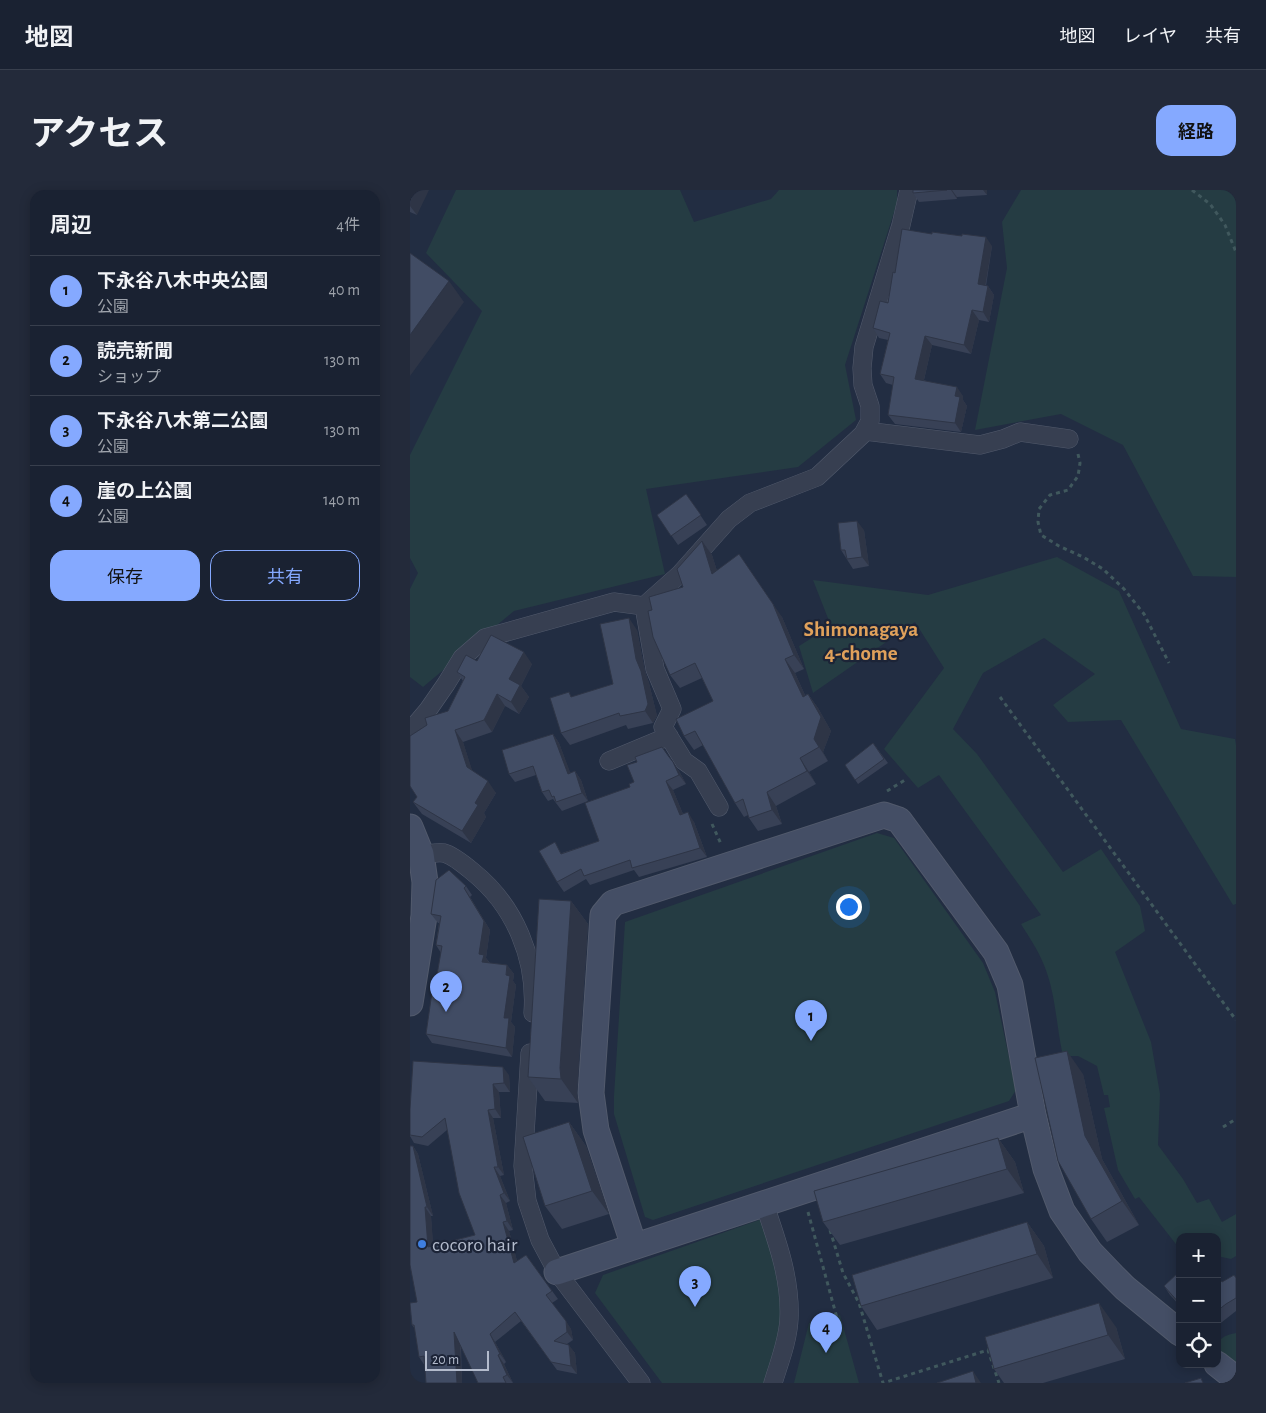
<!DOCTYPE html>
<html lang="ja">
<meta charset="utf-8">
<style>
:root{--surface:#1a2232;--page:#232a3a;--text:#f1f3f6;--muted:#9fa4ac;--line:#383f4d;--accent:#85a9ff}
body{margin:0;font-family:"Alegreya Sans","Noto Sans JP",sans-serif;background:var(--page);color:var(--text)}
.controls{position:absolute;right:15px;bottom:15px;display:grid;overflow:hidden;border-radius:10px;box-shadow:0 2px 12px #0003}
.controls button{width:45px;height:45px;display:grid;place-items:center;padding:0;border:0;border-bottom:1px solid var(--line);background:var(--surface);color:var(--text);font:25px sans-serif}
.scale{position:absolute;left:15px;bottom:12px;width:64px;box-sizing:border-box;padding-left:5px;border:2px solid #b3bbcc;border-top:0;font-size:14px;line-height:18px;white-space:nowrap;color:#b3bbcc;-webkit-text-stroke:4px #1c2437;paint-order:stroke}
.you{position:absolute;left:438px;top:716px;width:18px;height:18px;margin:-12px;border:4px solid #fff;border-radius:50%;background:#1a73e8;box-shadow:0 0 0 8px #1a73e833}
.badge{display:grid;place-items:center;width:32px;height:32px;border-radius:50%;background:var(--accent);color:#111;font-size:16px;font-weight:700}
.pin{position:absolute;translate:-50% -41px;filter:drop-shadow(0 1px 2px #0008)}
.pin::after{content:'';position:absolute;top:26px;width:18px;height:15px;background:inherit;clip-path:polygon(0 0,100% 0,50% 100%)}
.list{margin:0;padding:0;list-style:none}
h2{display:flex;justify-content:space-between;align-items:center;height:65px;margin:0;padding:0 20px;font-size:21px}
h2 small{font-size:16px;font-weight:400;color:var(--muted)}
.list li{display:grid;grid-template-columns:32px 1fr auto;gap:15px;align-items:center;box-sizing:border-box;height:70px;padding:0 20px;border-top:1px solid var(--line)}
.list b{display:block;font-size:19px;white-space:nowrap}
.list p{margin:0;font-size:16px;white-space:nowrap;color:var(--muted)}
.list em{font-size:16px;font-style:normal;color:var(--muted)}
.actions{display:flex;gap:10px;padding:15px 20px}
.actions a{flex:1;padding:11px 0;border:1px solid var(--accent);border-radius:15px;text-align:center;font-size:18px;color:var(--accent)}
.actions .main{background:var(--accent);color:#111}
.icon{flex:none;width:28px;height:28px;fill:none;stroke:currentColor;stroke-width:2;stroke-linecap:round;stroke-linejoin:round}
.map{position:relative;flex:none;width:826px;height:1193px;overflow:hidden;border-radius:15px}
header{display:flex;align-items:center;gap:30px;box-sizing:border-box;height:70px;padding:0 25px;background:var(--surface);border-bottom:1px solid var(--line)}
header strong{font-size:24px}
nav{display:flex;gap:28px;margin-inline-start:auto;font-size:18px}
.intro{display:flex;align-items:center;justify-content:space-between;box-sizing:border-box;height:120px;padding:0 30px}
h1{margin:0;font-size:35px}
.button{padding:12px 22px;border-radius:15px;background:var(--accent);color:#111;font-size:18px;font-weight:700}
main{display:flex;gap:30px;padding:0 30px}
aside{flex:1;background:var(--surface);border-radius:15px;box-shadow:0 2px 12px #0003}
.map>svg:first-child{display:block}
.green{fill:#253c43}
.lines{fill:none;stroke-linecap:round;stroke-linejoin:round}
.street-casing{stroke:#525a6c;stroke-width:19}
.secondary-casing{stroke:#525a6c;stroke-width:27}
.path{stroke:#40585d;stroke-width:3;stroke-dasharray:4 4;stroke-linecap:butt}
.street{stroke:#373f51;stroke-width:18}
.secondary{stroke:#444e65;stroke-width:25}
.wall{fill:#384156}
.shaded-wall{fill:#2e3546}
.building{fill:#414c64;stroke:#2e3546}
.shop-dot{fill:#3f7fe0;stroke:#1c2437;stroke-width:2}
.labels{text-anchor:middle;stroke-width:4.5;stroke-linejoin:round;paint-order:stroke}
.poi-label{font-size:20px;fill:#b3bbcc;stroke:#1c2437;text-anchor:start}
.neighbourhood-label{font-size:21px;font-weight:bold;fill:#e0a15b;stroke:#1c2437}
</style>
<header>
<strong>地図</strong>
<nav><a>地図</a><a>レイヤ</a><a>共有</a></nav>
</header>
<div class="intro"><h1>アクセス</h1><a class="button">経路</a></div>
<main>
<aside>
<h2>周辺<small>4件</small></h2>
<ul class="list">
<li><span class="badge">1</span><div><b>下永谷八木中央公園</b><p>公園</p></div><em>40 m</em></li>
<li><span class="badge">2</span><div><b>読売新聞</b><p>ショップ</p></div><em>130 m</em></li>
<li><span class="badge">3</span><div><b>下永谷八木第二公園</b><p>公園</p></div><em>130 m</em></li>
<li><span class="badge">4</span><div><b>崖の上公園</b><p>公園</p></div><em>140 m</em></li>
</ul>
<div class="actions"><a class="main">保存</a><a>共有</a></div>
</aside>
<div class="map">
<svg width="826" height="1193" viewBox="0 0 826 1193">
<rect width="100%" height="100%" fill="#222d42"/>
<path class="green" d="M46 0H270L284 32 361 9 369 0H487V13L435 175 446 230 388 277 236 299 255 384 104 421 13 497 0 487V399L8 383 0 368V265L72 121 16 63Z
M611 0H826V387L783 386 713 255 651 224 565 240 597 78 592 32Z
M647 367 709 401 771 539 825 549 826 555V714L823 715 711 530 658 532 643 515 685 484 634 448 573 483 543 539 567 564 653 682 691 659 730 716 735 741 705 762 741 852 750 904 748 955 773 989 787 1013 799 1009 812 1032 826 1024V1066L821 1069 807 1066V1047H770L769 1058 729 1007 725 1009 708 980 694 918 700 917 698 905H694L687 876 668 866H653C646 835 646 804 634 775 628 760 619 747 611 734L631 725 529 585 508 598 474 559 534 478 505 432 403 503 389 456 421 436 403 390 518 405Z
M467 643 484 648 573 773 585 802 606 900 599 911 243 1030 235 1027 204 924V906L215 732Z
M352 1029 370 1087 375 1131 357 1193H252L185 1103 193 1085Z
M430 1125 449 1193H384L399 1133Z
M826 1143V1174L807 1160C807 1148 816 1145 826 1143Z"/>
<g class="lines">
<g class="street-casing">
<path id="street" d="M455 241 570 255 593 249 610 242 659 249
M234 416 245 479 262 519 253 537 274 571 288 581 309 617
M0 538 7 533 18 520 36 494 52 468 75 448 204 412 234 416 270 384 319 329 340 313 407 287 453 244 460 231V216L453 195 452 178 454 157 491 35 499 0
M199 571 259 546
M11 664C18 664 27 662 34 663 42 665 57 677 63 682 105 716 127 769 123 823
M120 863 113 976 117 1011 130 1050 147 1082 231 1193
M354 1013C367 1051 381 1089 379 1129 378 1151 369 1173 363 1193"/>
</g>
<g class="secondary-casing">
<path id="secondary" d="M0 637 11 664 15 692 14 726 0 813
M224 1056 186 940 181 903 193 725 203 713 474 625 489 630 586 762 600 795 623 925 636 979 652 1021 680 1062 703 1086 715 1098 770 1143
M147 1082 623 925
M807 1174 826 1189"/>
</g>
<path class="path" d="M782 0 800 14 815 35 826 62
M668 264 670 273 668 286 658 300 640 305 629 319 628 332 631 345 649 356 673 367 693 379 714 399 734 424 759 473
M590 507 826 830
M477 601 495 590
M302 634 311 654
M813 937 826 929
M398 1022 427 1128
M420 1040 433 1083 449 1113 473 1193 578 1160 589 1193"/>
<use href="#street" class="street"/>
<use href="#secondary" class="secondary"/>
</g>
<path class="wall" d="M0 0 7 25 0 22Z
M503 0H577V5L547 7V9L509 12 503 3Z
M582 56 576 96H578L584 105 579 132 569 130 561 164 522 155 514 190 553 206V210L557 216 551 242 485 234 478 225 483 195 476 193 470 184 478 150 469 148 463 138 478 113 485 83Z
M276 304 297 335 268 355 247 325Z
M454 340 459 376 443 379 431 360Z
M292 351 302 365 307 381 372 427 394 479 385 483 395 505 398 504 408 518 421 541 413 562 418 571 399 582 406 594 366 616 372 634 348 641 339 628 338 625 334 627 325 613 293 555 284 560 274 546 303 511 292 488 270 498 260 485 273 397Z
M227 440 235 481 239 493 247 526 243 533 218 539 216 535 160 555 151 543 163 507 203 494Z
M67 471 122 474 111 496 119 507 109 524 95 516 82 542 53 552 62 581 86 603 74 623 76 627 61 653 12 624 3 612 7 607 17 535 38 521 53 491 47 482Z
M143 544 149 553 160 583 165 581 171 590 178 611 152 621 143 609 138 611 132 602 126 585 105 592 99 584Z
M463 553 478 573 448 594 435 575Z
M260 569 269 581 276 594 263 600 273 624 284 632 297 667 229 687 224 680 180 695 176 689 154 702 147 692 152 663 189 651 220 597 224 592Z
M56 696 62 705 60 707 80 740 76 768 80 773 97 775 104 784 103 791 106 795 101 832 105 837 102 867 22 853 16 844 31 763 26 755 29 733H28L21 724Z
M161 711 178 734 167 902 168 913 135 911 118 887Z
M673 884 692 969 729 1035 697 1052 681 1029Z
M99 885 100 902H89L91 928H83L94 985 90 986 100 1011 96 1013 103 1040 99 1041 107 1071 116 1065 148 1109 142 1113 161 1139 163 1150 157 1154 165 1163 167 1184 147 1180 111 1131 85 1152 96 1172 94 1174 103 1193H68L51 1155 52 1193H16L15 1176 9 1167 5 1139 2 1135 7 1112 3 956 8 964 23 1026H21L23 1056 65 1045 37 940 18 956 4 953 0 946V919Z
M159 932 176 956 199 1024 152 1039 135 1016Z
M588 948 605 972 614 1003 430 1055 413 1032Z
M617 1032 634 1056 643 1088 467 1140 451 1116Z
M770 1081V1116L760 1105 754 1096Z
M807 1086 812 1092 826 1087V1121L807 1136Z
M706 1137 715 1169 633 1193H594L584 1179Z"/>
<path class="shaded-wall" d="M3 0H19L7 25 0 16V6Z
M541 0H542L547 7V9Z
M573 0H577V5Z
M576 47 582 56 574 103 568 94Z
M39 91 54 112 0 186V145Z
M578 96 584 105 579 132 573 122Z
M562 120 569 130 561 164 554 155Z
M515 146 522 155 512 198 505 189Z
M547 197 553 206V210L557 216 551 242 545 233V206Z
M447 331 454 340 459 376 452 367Z
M292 351 302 365 312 397 302 384Z
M329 364 372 427 394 479 384 465Z
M219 428 227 440 235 481 239 493 247 526 243 533 235 521Z
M114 462 122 474 111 496 119 507 109 524 101 512 99 489Z
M375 469 385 483 402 521 393 507Z
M87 504 95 516 82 542 74 530Z
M398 504 408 518 421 541 413 562 418 571 409 557 404 549Z
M45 540 53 552 65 589 57 577Z
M143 544 149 553 164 592 158 584Z
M390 568 399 582 406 594 397 581Z
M263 572 269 581 276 594 269 585Z
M165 581 171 590 178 611 172 603Z
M78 591 86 603 74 623 76 627 61 653 52 641 65 613Z
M256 591 263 600 277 634 270 625Z
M357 602 366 616 372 634 362 620Z
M278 622 284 632 297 667 290 658Z
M54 698 80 740 76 768 80 774 72 772 69 764Z
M161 711 178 734 167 902 168 913 151 889 150 878Z
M97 775 104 784 103 791 106 795 101 832 105 837 102 867 96 858 94 828Z
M657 861 673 884 692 969 729 1035 712 1011 675 946Z
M93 877 99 885 100 902 94 893Z
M83 894 89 902 91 928 85 919Z
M78 920 83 928 94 985 88 977Z
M159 932 176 956 199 1024 182 1001Z
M588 948 605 972 614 1003 597 979Z
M3 956 8 964 23 1026 17 1017Z
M84 977 90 986 100 1011 94 1003Z
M90 1005 96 1013 103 1040 97 1031Z
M15 1017 21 1026 24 1065 18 1057Z
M93 1032 99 1041 110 1082 104 1073Z
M617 1032 634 1056 643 1088 627 1064Z
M689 1113 706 1137 715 1169 698 1145Z
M156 1131 161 1139 163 1150 157 1142Z
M44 1142 50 1150 52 1193H47Z
M80 1144 85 1152 96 1172 90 1164Z
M159 1155 165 1163 167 1184 161 1176Z
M88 1165 94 1174 103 1193 97 1185Z
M563 1181 571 1193H566Z"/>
<path class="building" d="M0 0H3L0 6Z
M503 0H537L503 3Z
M492 39 522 44V42L552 46V44L576 47 568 94 578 96 573 122 562 120 554 155 515 146 505 189 547 197 545 206 550 207 545 233 478 225 484 187 470 184 480 143 463 138 470 111 478 113 483 82 485 83Z
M0 63 39 91 0 145Z
M276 304 291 325 261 346 247 325Z
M447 331 452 367 437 369 435 360H431L428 333Z
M292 351 302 384 329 364 363 414 384 465 375 469 393 507 398 504 411 527 404 549 409 557 390 568 397 581 357 602 362 620 339 628 333 609 325 613 285 541 274 546 266 529 303 511 285 473 260 485 243 447 238 421 242 420 239 407 273 397 267 379Z
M219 428 226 469 231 481 238 514 235 521 210 526 209 523 151 543 140 508 159 502 161 507 203 494 190 434Z
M81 445 114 462 99 489 110 495 101 512 87 504 74 530 45 540 57 577 78 591 65 613 68 615 52 641 3 612 7 607 0 596V546L17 535 15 528 38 521 55 487 47 482 56 465 67 471Z
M143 544 158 584 165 581 172 603 146 612 144 606 142 607 139 600 132 602 123 576 99 584 92 560Z
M463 553 474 569 445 590 435 575Z
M252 557 259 567 263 572 269 585 256 591 270 625 278 622 290 658 222 678 220 670 174 686 171 679 147 692 129 661 145 652 151 664 189 651 175 613 220 597 219 594 224 592 217 575 227 572 225 567Z
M39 680 56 696 54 698 74 731 69 764 74 765 72 772 97 775 96 785 100 786 94 828H99L96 858 16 844 22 802H24L32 756 26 755 31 726 21 724 26 690Z
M129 709 161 711 150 878 151 889 118 887Z
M657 861 675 946 712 1011 681 1029 648 971 625 868Z
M3 871 93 877 94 893 83 894 85 919 78 920 88 977H84L94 1003 90 1005 97 1031 93 1032 104 1073 116 1065 142 1101 136 1105 156 1131 157 1142 144 1151 159 1155 161 1176 141 1172 105 1122 80 1144 90 1164 88 1165 97 1185 93 1187 96 1193H68L44 1142 47 1193H16L14 1166 9 1167 4 1135H2L0 1114V1113L7 1112 0 1075V956H3L17 1017H15L18 1057 65 1045 49 1003 35 928 12 947 0 945V919Z
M159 932 182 1001 135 1016 113 947Z
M588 948 597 979 413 1032 404 1001Z
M617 1032 627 1064 451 1116 442 1085Z
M770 1081V1114L754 1096Z
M824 1085 826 1088V1108L816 1114 807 1121V1086L812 1092Z
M689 1113 698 1145 584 1179 575 1147Z
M563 1181 566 1193H527Z
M791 1188 793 1193H775Z"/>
<circle class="shop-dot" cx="12" cy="1054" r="5"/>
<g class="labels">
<g class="poi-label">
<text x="22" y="1061">cocoro hair</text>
</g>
<g class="neighbourhood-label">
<text x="451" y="446">Shimonagaya<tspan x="451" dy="24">4-chome</tspan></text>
</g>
</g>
</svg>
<div class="controls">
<button>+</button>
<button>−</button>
<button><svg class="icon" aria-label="locate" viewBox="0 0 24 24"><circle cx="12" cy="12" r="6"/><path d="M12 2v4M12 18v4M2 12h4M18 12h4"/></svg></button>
</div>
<div class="scale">20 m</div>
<div class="you"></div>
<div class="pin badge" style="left:401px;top:851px">1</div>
<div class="pin badge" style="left:36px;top:822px">2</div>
<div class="pin badge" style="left:285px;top:1117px">3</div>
<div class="pin badge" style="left:416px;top:1163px">4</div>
</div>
</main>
